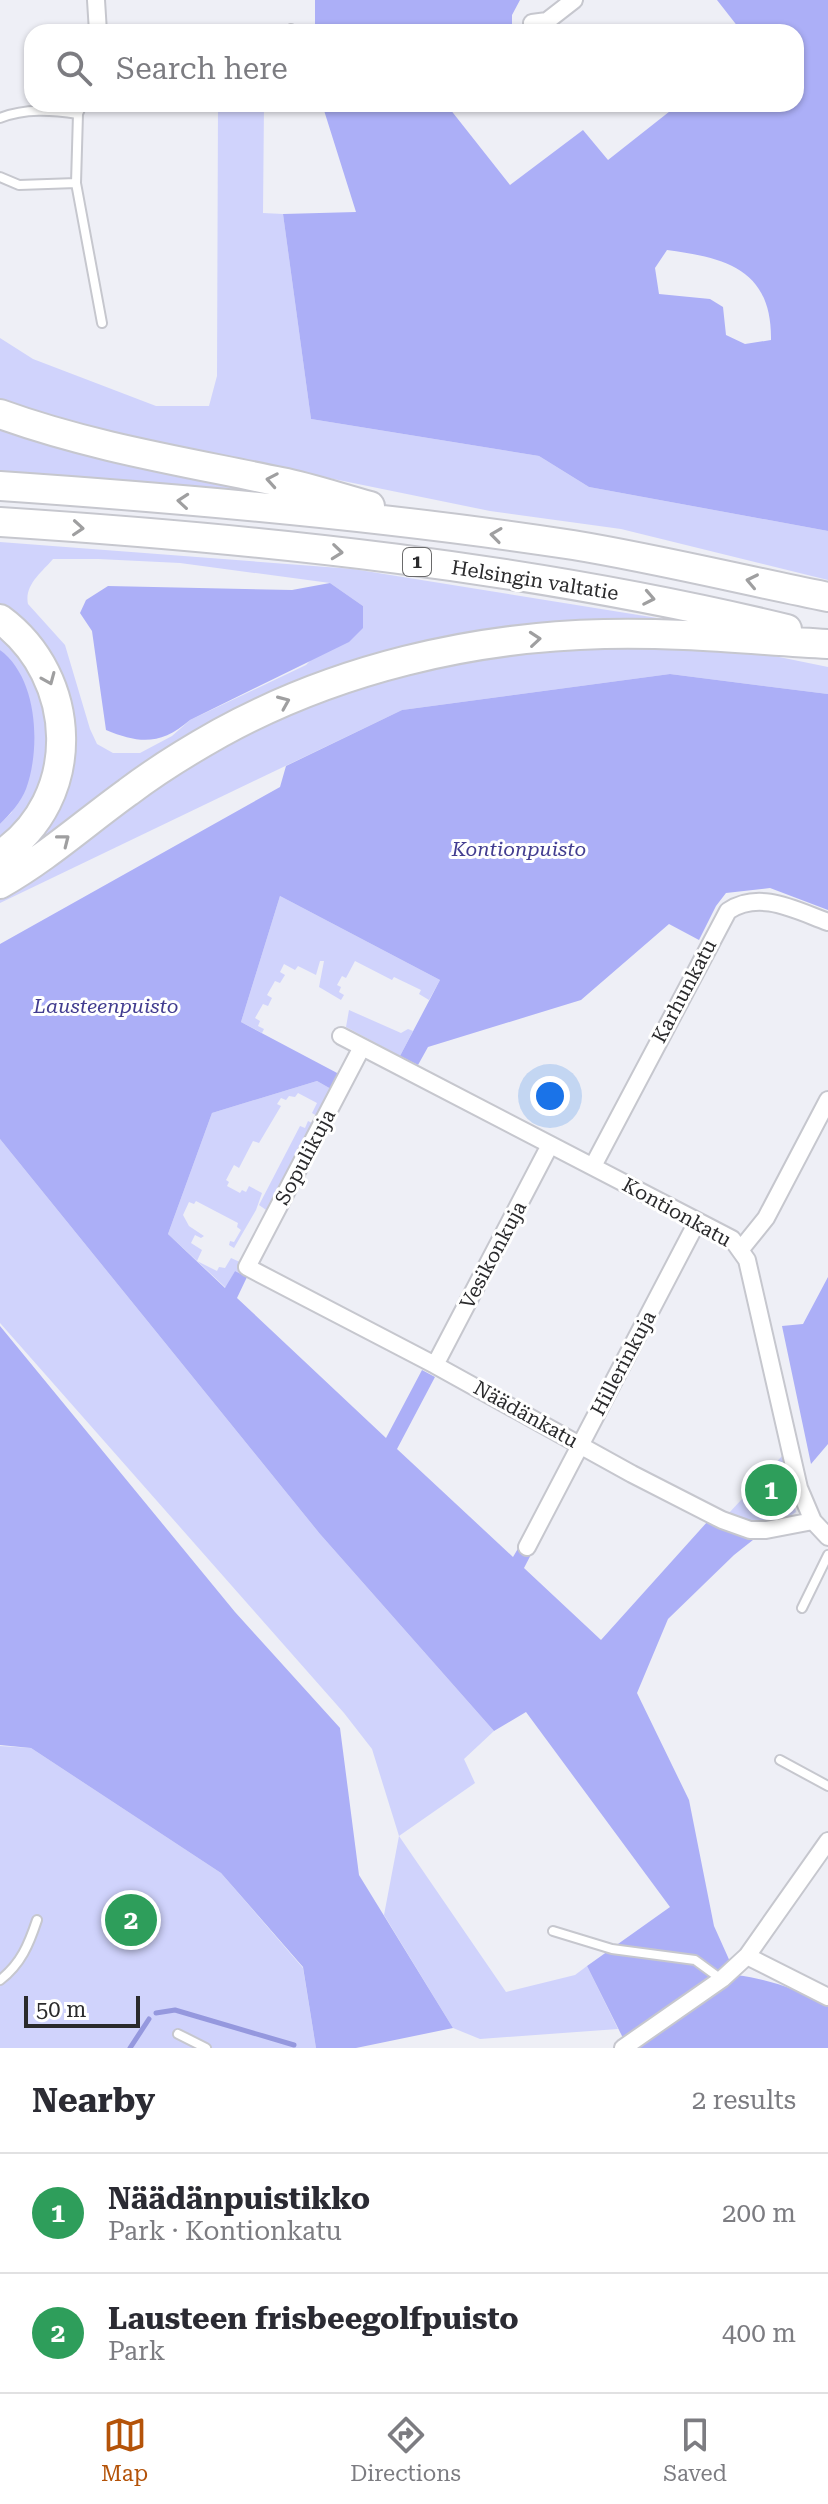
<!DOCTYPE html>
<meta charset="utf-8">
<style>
:root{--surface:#fff;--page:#f2f2f3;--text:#2b2b33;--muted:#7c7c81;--line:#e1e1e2;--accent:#b45309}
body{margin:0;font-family:"Roboto Serif",serif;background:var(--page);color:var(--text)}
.scale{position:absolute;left:24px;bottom:20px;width:116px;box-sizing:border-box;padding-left:8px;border:4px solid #2a2a2c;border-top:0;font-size:22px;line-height:28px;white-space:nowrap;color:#2a2a2c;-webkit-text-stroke:6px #fff;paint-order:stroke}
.you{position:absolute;left:550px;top:1096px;width:28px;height:28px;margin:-20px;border:6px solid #fff;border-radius:50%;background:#1a73e8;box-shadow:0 0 0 12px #1a73e833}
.badge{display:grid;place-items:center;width:52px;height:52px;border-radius:50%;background:var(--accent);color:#fff;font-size:26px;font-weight:700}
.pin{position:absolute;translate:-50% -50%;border:4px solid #fff;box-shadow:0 2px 8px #0006}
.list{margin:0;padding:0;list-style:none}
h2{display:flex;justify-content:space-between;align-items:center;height:104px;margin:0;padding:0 32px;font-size:34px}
h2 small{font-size:26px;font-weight:400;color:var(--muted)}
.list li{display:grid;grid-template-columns:52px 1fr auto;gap:24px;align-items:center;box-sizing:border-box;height:120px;padding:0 32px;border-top:2px solid var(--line)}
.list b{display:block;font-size:30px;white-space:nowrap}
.list p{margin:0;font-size:26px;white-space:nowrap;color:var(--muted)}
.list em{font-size:26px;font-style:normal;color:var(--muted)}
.icon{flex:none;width:44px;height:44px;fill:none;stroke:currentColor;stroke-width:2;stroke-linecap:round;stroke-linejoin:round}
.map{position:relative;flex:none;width:828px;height:2048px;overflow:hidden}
.search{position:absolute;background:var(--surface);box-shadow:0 2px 6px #0004;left:24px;right:24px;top:24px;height:88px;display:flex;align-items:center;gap:20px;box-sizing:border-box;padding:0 28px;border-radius:24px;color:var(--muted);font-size:30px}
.sheet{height:344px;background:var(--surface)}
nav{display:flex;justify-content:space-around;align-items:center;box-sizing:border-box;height:112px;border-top:2px solid var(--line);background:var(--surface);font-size:22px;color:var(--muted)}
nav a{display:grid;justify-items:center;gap:4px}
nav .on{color:var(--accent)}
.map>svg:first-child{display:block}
.green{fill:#d0d3fc;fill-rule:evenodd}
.forest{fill:#acaff7;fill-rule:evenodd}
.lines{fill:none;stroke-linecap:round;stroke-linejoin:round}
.stream{stroke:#9598de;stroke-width:5}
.service-casing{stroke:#c6c7ce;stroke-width:12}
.minor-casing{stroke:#c6c7ce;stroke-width:20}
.motorway-casing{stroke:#c6c7ce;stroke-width:32}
.service{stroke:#fff;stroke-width:8}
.minor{stroke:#fff;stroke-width:16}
.motorway{stroke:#fff;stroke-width:28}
.oneway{stroke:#9f9fa0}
.labels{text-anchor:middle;stroke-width:6;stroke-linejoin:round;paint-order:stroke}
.shield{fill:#fff;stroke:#6a6a6b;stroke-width:2}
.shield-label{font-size:18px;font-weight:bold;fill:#2a2a2c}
.street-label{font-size:20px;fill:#2a2a2c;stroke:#fff}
.park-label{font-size:20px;font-style:italic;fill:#423d90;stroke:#fff}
</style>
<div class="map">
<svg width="828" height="2048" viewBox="0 0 828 2048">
<rect width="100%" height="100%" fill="#eeeff6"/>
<path class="green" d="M218 104H264L263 213 283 214 311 419 539 456 589 487 828 531V580L621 529 490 511 84 428 0 400V338L33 359 156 406H209L217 376Z
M0 421 283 496 0 473Z
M0 542 353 569 713 627 359 665 59 836 0 865 68 749 0 608ZM53 559H98L180 563 330 583 363 606 306 665 190 720 172 736 140 753H113L97 744 90 729 65 645 28 604C24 585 42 572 53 559Z
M0 631 16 645 47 707 48 760 40 785 25 815 0 841V824L12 812 28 695 18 671 0 650Z
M609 644 759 653 828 667V694L670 674 402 710 0 903V896L183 766 310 701 476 655Z
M280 896 440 980 429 1000 419 994 421 990 394 977 392 980 355 961 346 978 342 976 337 985 341 987 339 992 344 995 341 1000 319 987 324 961H320L316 975 298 966 295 970 284 964 280 972 285 975 280 983 275 981 267 995 272 998 268 1006 263 1004 255 1018 260 1021 258 1026 264 1029 262 1033 241 1022Z
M349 1010 401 1033 408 1029 413 1031 400 1056 346 1027Z
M317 1081 331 1089 317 1116 312 1113 317 1103 298 1093 295 1097 289 1096 286 1100 281 1098 277 1104 281 1106 259 1143 253 1141 239 1168 234 1165 226 1180 229 1182 227 1186 240 1193 242 1190 246 1192 249 1186 262 1193 256 1210 234 1248 229 1245 230 1241 234 1242 241 1230 237 1227 238 1223 196 1201 194 1204 189 1202 183 1215 189 1226 204 1236 201 1238 195 1235 191 1243 202 1250 197 1261 217 1271 219 1267 225 1268 231 1258 242 1263 239 1269 245 1272 243 1275 235 1271 226 1288 168 1234 212 1113Z
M308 1121 316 1125 269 1212 259 1205 300 1126 305 1128Z
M0 1139 320 1534 494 1731 464 1759 475 1783 399 1836 506 1992 575 1975 587 1966 618 2029 480 2039 453 2028 384 1915 399 1836 372 1749 344 1713 0 1323Z
M783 1455 796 1512C776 1527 750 1523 728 1514Z
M0 1746 31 1748 221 1873 303 1968 316 2048H0Z"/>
<path class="forest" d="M315 0H520L512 15V32H315Z
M717 0H828V531L589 487 539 456 311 419 283 214 356 212 322 104H446L510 185 583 130 608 160 679 104H796V32H742ZM667 250C727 258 772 270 771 340L745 344 726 335 723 307 710 299 659 294 655 268Z
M330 583 363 606V628L349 642 190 720C161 745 140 744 106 730L92 631 80 613 86 600 108 586 292 590Z
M0 650C38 678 41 748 26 789 21 802 10 814 0 824Z
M670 674 828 694V910L770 888 726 893 716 906 699 940 669 924 581 1000 428 1047 418 1065 400 1056 440 980 280 896 241 1022 339 1074 331 1089 317 1081 212 1113 168 1234 225 1288 235 1271 247 1277 237 1298 386 1438 422 1370 435 1377 397 1449 513 1557 526 1535 538 1541 524 1568 601 1640 708 1521 736 1534 758 1536 734 1555 668 1619 637 1693 689 1800 714 1926 736 1975C773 1980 795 1989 828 2005V2048H628L587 1966 670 1907 526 1712 494 1731 320 1534 0 1139V944L280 787 286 766 402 710Z
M828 1277V1444L811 1464 782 1326 803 1324Z
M0 1326 235 1612 340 1728 359 1875 453 2028 356 2048H316L303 1967 221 1873 31 1748 0 1745Z"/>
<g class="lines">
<path class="stream" d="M156 2013 175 2010 294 2045
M130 2048 149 2019"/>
<g class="service-casing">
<path id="service" d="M289 32 291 29
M82 104 78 114 76 183 102 323
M0 118C25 108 52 110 78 114
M0 177 19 185 76 183
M802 1608 828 1555
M780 1760 828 1786
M553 1931 612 1949 695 1960 721 1979
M0 1980C21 1964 29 1944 37 1920
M178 2034 206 2048"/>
</g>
<g class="minor-casing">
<path id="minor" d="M96 0 98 32
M532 23 547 21 574 0
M341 1036 732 1239 747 1260 799 1488 813 1521 828 1537
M362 1047 247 1267 435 1365 632 1474 722 1520 750 1530H766L813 1521
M593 1166 728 911C760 890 795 910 828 922
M741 1249 766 1218 828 1100
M435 1365 550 1145
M527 1547 697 1222
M828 1841 747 1956 828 1997
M623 2048 722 1979 747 1956"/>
</g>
<g class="motorway-casing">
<path id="motorway" d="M0 414C91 447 186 462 281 482 311 488 340 498 370 506
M0 486C191 499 383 516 573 545 658 559 743 580 828 597
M0 522C264 539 530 567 787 629
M0 619C79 677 84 799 0 855
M0 884C46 858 85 823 128 792 157 770 188 751 220 733 336 669 472 637 604 634 678 632 754 640 828 644"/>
</g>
<use href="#service" class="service"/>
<use href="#minor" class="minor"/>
<use href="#motorway" class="motorway"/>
</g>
<defs><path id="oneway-chevron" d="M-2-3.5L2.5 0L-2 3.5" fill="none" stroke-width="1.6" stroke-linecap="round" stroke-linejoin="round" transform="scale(2)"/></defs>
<g class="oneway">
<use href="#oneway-chevron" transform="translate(272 480) rotate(-170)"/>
<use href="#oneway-chevron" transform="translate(183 501) rotate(-175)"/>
<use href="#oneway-chevron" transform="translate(78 528) rotate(4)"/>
<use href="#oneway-chevron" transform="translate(496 535) rotate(-172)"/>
<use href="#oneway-chevron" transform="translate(337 552) rotate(6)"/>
<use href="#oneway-chevron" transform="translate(752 581) rotate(-168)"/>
<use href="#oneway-chevron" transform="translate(649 598) rotate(11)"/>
<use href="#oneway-chevron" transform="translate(535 639) rotate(-5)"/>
<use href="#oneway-chevron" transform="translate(49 679) rotate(67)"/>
<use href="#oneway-chevron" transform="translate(284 702) rotate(-23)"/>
<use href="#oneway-chevron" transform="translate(64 840) rotate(-38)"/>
</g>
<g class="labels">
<rect class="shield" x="403" y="548" width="28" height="28" rx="6"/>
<g class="shield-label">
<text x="417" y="568">1</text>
</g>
<g class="street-label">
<text transform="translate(535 580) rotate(9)" y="7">Helsingin valtatie</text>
<text transform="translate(684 991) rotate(-62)" y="7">Karhunkatu</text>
<text transform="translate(305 1157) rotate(-62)" y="7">Sopulikuja</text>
<text transform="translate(677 1212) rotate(29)" y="7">Kontionkatu</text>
<text transform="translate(493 1255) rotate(-62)" y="7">Vesikonkuja</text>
<text transform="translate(623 1363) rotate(-62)" y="7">Hillerinkuja</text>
<text transform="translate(526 1414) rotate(29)" y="7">Näädänkatu</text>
</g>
<g class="park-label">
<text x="519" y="856">Kontionpuisto</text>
<text x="106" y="1013">Lausteenpuisto</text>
</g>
</g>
</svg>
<div class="scale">50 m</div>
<div class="you"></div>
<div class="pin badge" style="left:771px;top:1490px;background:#2e9e5b">1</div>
<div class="pin badge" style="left:131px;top:1920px;background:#2e9e5b">2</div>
<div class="search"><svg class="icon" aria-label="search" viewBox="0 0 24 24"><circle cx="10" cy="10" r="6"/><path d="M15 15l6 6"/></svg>Search here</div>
</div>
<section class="sheet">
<h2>Nearby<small>2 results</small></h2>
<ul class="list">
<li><span class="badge" style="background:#2e9e5b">1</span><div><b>Näädänpuistikko</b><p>Park · Kontionkatu</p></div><em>200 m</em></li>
<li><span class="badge" style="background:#2e9e5b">2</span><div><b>Lausteen frisbeegolfpuisto</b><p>Park</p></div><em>400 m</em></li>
</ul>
</section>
<nav>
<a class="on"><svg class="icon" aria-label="map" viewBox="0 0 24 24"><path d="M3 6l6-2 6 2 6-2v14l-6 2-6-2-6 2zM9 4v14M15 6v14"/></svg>Map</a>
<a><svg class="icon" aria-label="directions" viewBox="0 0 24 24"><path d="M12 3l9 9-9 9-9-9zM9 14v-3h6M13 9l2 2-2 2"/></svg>Directions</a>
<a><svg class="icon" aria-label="saved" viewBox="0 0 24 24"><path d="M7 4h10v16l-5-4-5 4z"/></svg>Saved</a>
</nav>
